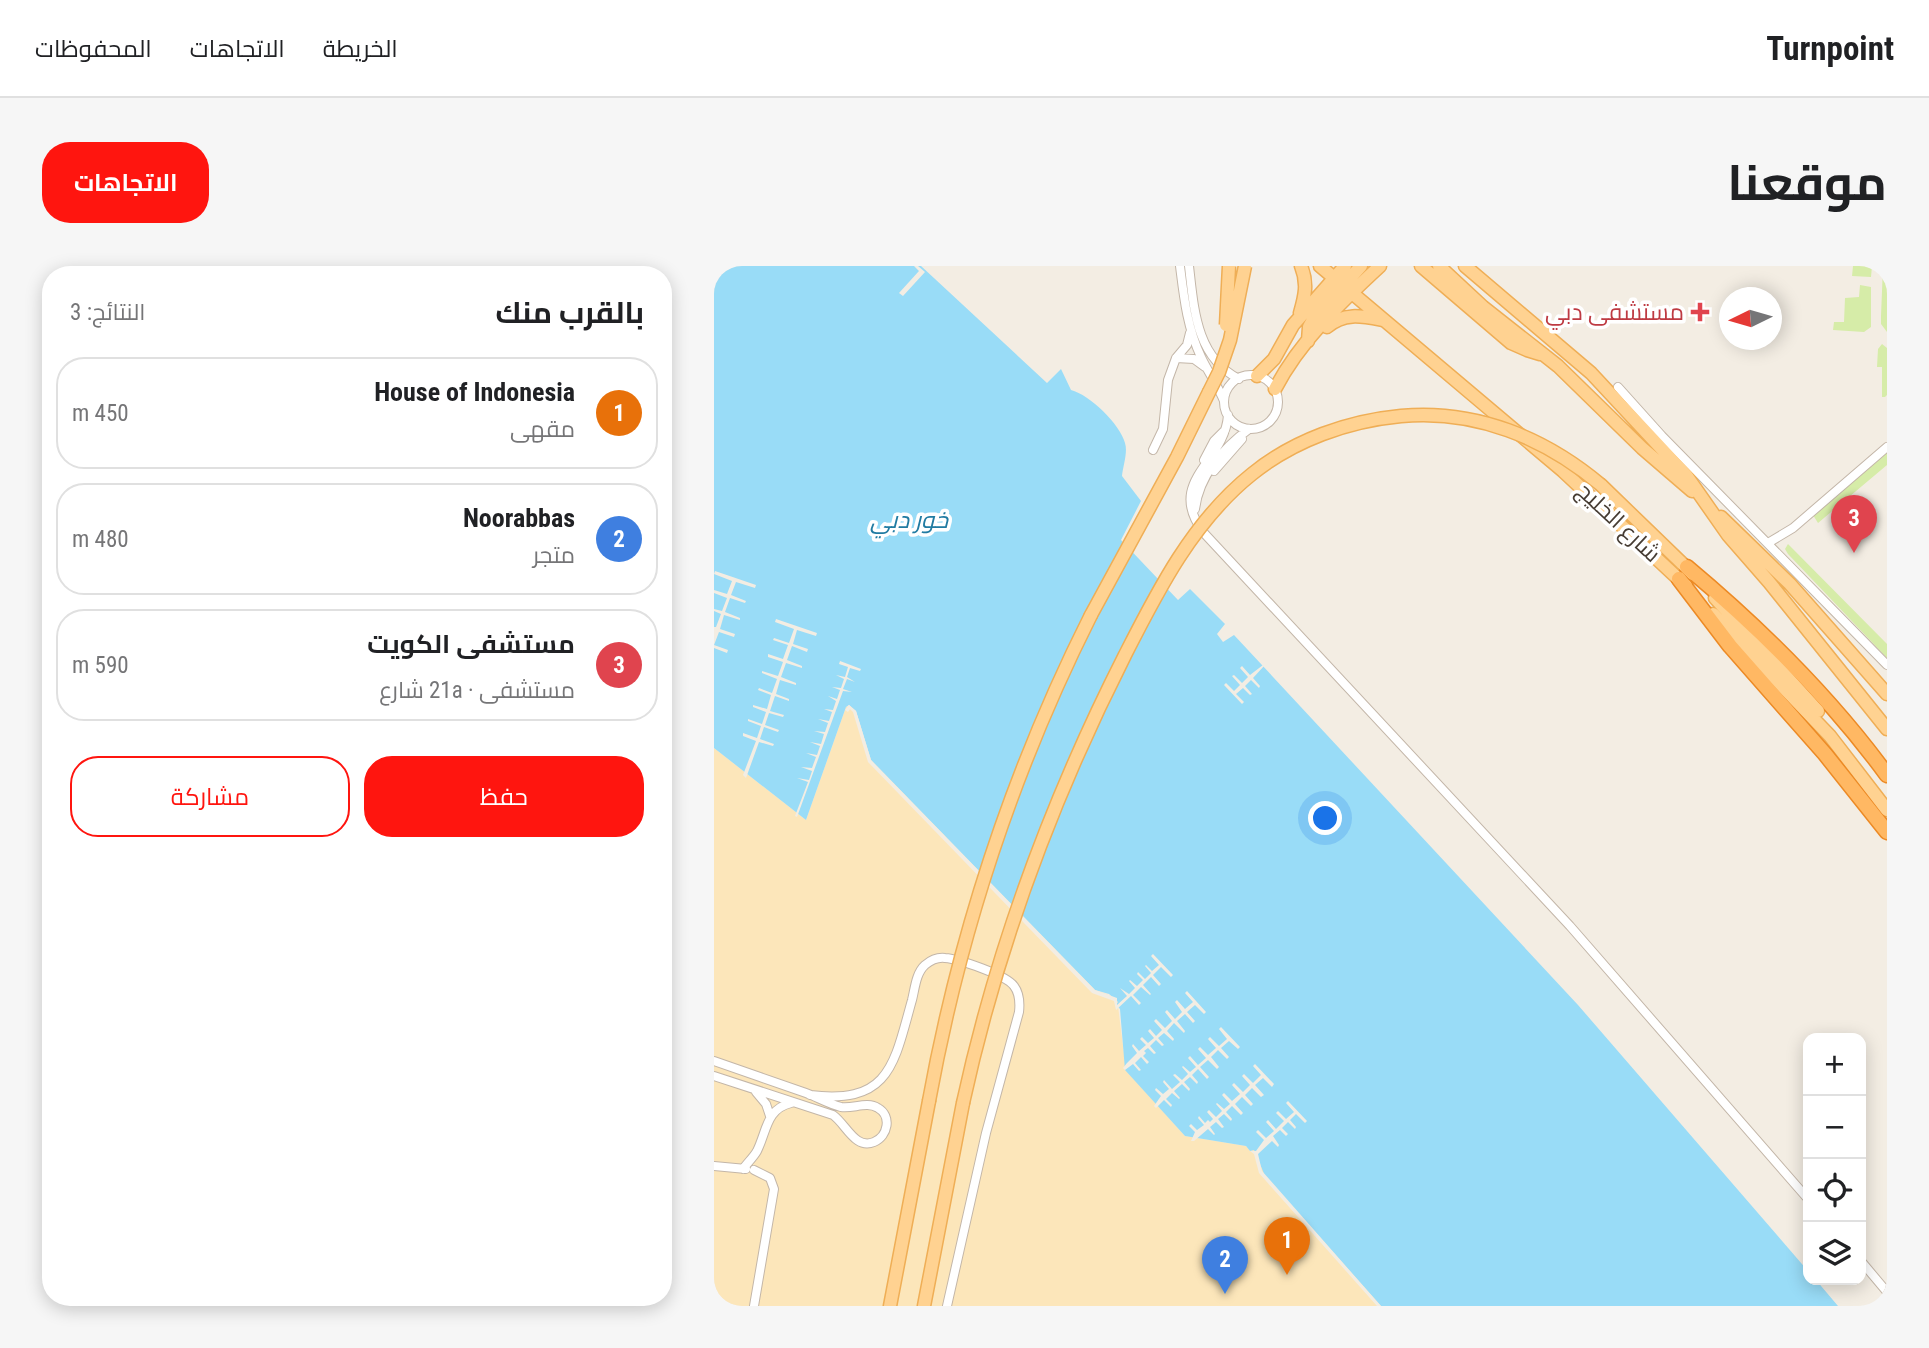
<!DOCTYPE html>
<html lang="ar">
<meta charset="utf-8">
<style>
:root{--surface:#fff;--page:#f6f6f6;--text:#202124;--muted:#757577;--line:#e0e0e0;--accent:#ff150f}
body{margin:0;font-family:"Roboto Condensed",Cairo,sans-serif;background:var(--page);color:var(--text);direction:rtl}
.controls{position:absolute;right:21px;bottom:21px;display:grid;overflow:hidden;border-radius:14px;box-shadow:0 4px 18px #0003}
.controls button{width:63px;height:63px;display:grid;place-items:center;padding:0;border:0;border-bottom:2px solid var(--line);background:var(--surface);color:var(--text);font:35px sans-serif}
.compass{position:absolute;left:1005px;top:21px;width:63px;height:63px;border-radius:50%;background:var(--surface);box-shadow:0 4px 18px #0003;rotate:265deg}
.you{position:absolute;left:612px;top:553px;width:24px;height:24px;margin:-18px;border:5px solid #fff;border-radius:50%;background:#1a73e8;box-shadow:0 0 0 10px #1a73e833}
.badge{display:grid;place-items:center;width:46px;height:46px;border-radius:50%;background:var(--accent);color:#fff;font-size:23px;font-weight:700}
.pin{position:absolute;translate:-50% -58px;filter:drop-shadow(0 2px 4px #0008)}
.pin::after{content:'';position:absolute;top:37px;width:24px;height:21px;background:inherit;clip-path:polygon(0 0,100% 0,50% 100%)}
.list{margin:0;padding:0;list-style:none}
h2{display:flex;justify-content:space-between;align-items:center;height:91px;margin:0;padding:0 28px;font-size:30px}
h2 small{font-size:23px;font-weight:400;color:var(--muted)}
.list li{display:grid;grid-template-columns:46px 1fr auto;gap:21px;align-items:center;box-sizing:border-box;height:112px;margin:0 14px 14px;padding:0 14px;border:2px solid var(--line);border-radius:28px}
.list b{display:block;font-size:26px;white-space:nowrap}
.list p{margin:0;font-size:23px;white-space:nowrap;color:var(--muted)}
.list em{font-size:23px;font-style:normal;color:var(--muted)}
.actions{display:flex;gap:14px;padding:21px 28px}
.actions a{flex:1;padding:16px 0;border:2px solid var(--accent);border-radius:28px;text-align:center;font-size:24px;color:var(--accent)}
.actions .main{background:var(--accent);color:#fff}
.icon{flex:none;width:38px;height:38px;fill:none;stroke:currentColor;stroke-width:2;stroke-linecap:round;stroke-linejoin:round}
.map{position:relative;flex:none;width:1173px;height:1040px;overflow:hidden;direction:ltr;border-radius:28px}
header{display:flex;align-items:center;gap:42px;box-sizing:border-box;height:98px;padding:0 35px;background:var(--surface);border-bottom:2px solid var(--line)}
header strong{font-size:33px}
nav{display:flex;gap:38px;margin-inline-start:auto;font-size:24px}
.intro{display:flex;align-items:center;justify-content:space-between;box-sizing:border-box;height:168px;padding:0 42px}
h1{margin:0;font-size:49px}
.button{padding:18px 32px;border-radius:28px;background:var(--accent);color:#fff;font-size:24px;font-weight:700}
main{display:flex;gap:42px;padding:0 42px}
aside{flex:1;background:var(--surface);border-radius:28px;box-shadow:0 4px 18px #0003}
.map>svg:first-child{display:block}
.green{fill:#d6eca8}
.sand{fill:#fce6ba}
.water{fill:#99dcf7}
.pier{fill:#f3ede3}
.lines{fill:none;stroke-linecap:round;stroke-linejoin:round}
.street-casing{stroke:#c3b6a8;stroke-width:10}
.primary-casing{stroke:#efae56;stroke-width:15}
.highway-casing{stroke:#ec8a25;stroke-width:17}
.street{stroke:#fff;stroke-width:8}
.primary{stroke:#ffd291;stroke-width:12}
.highway{stroke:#ffb863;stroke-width:14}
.primary-bridge-casing{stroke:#efae56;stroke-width:15;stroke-linecap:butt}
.primary-bridge{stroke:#ffd291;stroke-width:12}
.health-dot{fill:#e0444e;stroke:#fff;stroke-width:2.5}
.labels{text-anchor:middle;stroke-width:7;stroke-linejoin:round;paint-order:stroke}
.health-label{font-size:23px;fill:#be3a42;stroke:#fff;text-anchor:end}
.street-label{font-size:23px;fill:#463c33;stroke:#fff}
.water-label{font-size:24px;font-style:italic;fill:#207ba2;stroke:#fff}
</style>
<header>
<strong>Turnpoint</strong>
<nav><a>الخريطة</a><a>الاتجاهات</a><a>المحفوظات</a></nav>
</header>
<div class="intro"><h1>موقعنا</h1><a class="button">الاتجاهات</a></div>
<main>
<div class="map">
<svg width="1173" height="1040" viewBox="0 0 1173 1040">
<rect width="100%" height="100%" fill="#f3ede3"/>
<path class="green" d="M1139 0H1158L1157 11 1138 10Z
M1169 0H1173V66L1167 58V50Z
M1146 19 1157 21V61L1150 66 1119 64 1120 56H1130L1131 32 1145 31Z
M1168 78 1173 82V129L1171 131H1168V101H1163L1164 83Z
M1173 184V199L1104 257 1099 249Z
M1074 278 1173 378V392L1074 288 1071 283Z"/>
<path class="sand" d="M139 440 157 494 381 724 403 732 412 804 471 870 532 880 536 885 540 884 667 1040H0V482L92 554 132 441Z"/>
<path class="water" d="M0 0H207L333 117 347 103 357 124C376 129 406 158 411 177 414 186 409 200 408 210L427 235 407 274 464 334 476 323 511 358 503 368 509 376 520 369 864 739 1094 1005V1014H1102L1124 1040H667L551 910 540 884 536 885 532 880 471 870 411 804 406 743 402 739 404 736 395 728 381 724 157 494 142 445 135 439 132 441 92 554 0 482Z"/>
<path class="pier" d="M200 0H204L211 6 189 30 185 27 205 5Z
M1 305 42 319 41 322 22 316 17 329 32 335 31 337 16 332 11 346 26 352V354L10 349 6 363 21 368 20 371 5 366 0 379 14 384 13 387 0 382V361H2L7 348 0 345V343L8 345 13 332 0 327V324L13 328 18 315 0 308Z
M62 353 103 367 102 370 83 364 79 378 94 383 93 386 78 380 73 394 88 400V402L72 397 67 411 82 417V419L66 414 62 428 75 433V435L61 430 56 445 70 449 69 451 55 447 51 459 65 464 64 466 50 461 46 473 60 478 59 480 45 476 32 512 29 509 42 475 29 470V467L43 472 47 460 34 455V453L48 458 52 446 39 441V439L53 443 57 429 44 424 45 422 58 427 63 413 48 407V405L64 410 69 396 54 391V388L69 393 74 379 59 374 60 372 75 377 80 363 61 356Z
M126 395 147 403 146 405 136 402 133 411 141 416 133 413 129 423 138 426 129 425 83 551 81 550 94 516 83 512 95 514 98 505 87 501 98 502 102 491 92 487 103 489 106 480 96 476 107 478 110 468 100 465 111 466 114 457 104 453 115 455 118 446 110 443 119 444 122 435 114 430 123 433 126 424 118 421 127 422 130 413 122 409 131 411 134 401 125 398Z
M549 399 550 400 539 412 546 420 545 422 537 414 531 420 538 428 536 429 529 422 522 428 530 436 528 438 510 419 512 417 520 425 526 419 518 410 520 409 528 417 534 411 526 402 528 400 536 409Z
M135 439 142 445 157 494 381 724 403 732V739L413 730 406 722 415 728 421 722 415 715 416 714 423 720 429 714 423 708 424 706 431 713 437 707 431 700 432 699 438 705 445 699 437 690 439 688 459 709 457 711 447 701 439 709 447 718 445 720 437 711 429 719 437 728 436 729 427 721 419 729 427 737 425 739 417 730 402 744 400 735 378 727 154 496 139 446 136 443 134 446 131 444Z
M473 725 492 746 490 748 481 739 473 746 481 755 479 757 471 748 463 755 471 765 470 767 460 757 453 765 460 773 459 775 450 767 444 772 450 779 448 780 442 774 436 780 442 787 440 788 434 782 430 785 432 787 429 790 435 796 433 798 427 791 421 797 427 804 425 805 419 798 411 804 409 802 413 797 423 787 418 780 419 778 425 785 432 779 426 773 428 771 434 777 440 772 434 765 436 763 442 770 448 764 440 755 442 753 451 762 458 755 451 746 453 744 461 753 468 746 461 736 463 734 471 743 479 736 471 727Z
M507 761 526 781 524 783 515 775 507 782 515 791 513 793 504 784 497 791 505 801 503 803 494 794 486 801 495 811 493 813 484 803 478 809 484 816 483 818 476 811 470 816 476 823 475 825 468 818 460 825 466 832 465 833 458 827 452 833 458 839 457 841 450 834 442 842 440 840 447 830 441 824 442 822 449 828 455 823 449 816 450 814 458 823 466 816 459 809 461 808 468 814 474 808 468 801 469 800 476 806 482 801 474 792 476 790 484 799 492 792 484 783 486 781 494 789 502 782 494 773 496 771 505 780 513 773 505 763Z
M541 798 560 818 558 821 549 812 541 819 550 829 547 831 538 822 531 829 539 838 537 840 528 831 521 838 529 847 527 849 518 840 512 846 518 853 517 855 510 848 504 853 510 861 508 862 502 856 496 861 501 868 500 869 494 863 480 875H477L481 866 475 860 477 858 483 864 490 859 484 852 485 850 491 857 494 854 496 856 499 853 493 846 495 844 502 851 508 845 502 838 503 837 510 843 516 838 508 829 510 827 518 835 526 828 518 819 520 817 529 826 536 819 528 810 530 808 539 817 547 809 539 800Z
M574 835 593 855 591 857 582 848 576 854 582 861 581 863 574 856 568 862 574 868 572 870 566 864 559 870 565 879 564 881 558 875 544 888 548 905 667 1040H663L545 907 540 888 536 885H542L550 874 542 866 544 864 552 872 560 865 552 856 554 854 562 863 570 855 562 847 564 845 572 853 580 846 572 837Z"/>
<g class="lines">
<g class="street-casing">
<path id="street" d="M466 0C470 32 473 61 487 91 494 106 504 120 510 135
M475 0C480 43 482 91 525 113
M462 92 480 93 491 101
M510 136a27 27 0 1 1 54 0a27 27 0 1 1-54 0Z
M904 121 948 170 1173 399
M514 149C511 197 451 214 489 266L856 660 1094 933
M439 184 449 163 454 114 462 92 473 79 476 67
M490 194 500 175 511 164
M500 205 528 173
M481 243C485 210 509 182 535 163
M1054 277 1079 262 1173 181
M0 795C31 806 61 816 92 827 103 831 115 838 127 841 139 843 153 835 164 842 178 850 174 870 160 876 141 884 132 858 119 849L0 810
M42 826 52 838 56 850
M96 829C176 839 180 798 198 734 201 722 202 707 211 699 217 694 223 691 231 692 245 693 292 709 300 720 306 728 306 737 305 746L272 867 233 1040
M0 900 32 903
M29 903C33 897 39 892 43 885 53 865 52 843 77 837
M40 904 56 912 60 923 40 1040
M1147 995 1173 1026"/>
</g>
<g class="primary-casing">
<path id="primary" d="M606 0 849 205 972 320
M707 0 797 77 813 84 826 88
M725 0 769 41 844 100 928 182 978 225
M751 0 877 107 972 209 1014 269 1055 316 1173 463
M586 47C591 30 594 17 587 0
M613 61C630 46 648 50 669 54
M594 75 595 61 600 52 647 0
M543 110 560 93 579 59 631 0
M561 123C586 75 627 36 666 0
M887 219 979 308
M1007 251 1076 318 1173 428
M1001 332 1104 445
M999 348 1116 470 1173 544
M377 349 463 191 495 126
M176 1040 215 835
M210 1040 249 837"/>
</g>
<g class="highway-casing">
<path id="highway" d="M973 301C1047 363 1116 431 1173 509
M965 313 1016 380 1111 488 1173 566"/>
</g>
<use href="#street" class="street"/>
<use href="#primary" class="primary"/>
<use href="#highway" class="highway"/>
<g class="primary-bridge-casing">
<path id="primary-bridge" d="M512 59 515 0
M495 126 505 106 516 74 531 0
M215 835C246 665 299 504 377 349
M249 837C283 681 339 531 411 389 444 324 479 255 538 208 580 174 634 155 687 150 762 143 831 172 887 219"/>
</g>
<use href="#primary-bridge" class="primary-bridge"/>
</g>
<path class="health-dot" d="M982.5 35.5h7v7h7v7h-7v7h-7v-7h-7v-7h7z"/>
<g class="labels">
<g class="health-label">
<text x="970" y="54">مستشفى دبي</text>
</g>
<g class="street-label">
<text transform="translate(905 256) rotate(43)" y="8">شارع الخليج</text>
</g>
<g class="water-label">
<text x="195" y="262">خور دبي</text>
</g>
</g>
</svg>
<div class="controls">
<button>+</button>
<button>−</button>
<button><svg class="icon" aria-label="locate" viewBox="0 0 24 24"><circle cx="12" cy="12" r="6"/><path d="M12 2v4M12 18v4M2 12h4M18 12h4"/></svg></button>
<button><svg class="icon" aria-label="layers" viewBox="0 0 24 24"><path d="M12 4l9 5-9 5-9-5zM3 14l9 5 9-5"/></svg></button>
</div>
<svg class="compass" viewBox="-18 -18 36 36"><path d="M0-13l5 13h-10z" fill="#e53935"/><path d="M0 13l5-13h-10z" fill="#757577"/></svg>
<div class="you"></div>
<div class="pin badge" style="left:573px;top:1009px;background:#e8710a">1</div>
<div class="pin badge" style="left:511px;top:1028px;background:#3f7fe0">2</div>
<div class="pin badge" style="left:1140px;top:287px;background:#e0444e">3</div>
</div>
<aside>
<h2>بالقرب منك<small>النتائج: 3</small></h2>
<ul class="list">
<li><span class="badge" style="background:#e8710a">1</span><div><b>House of Indonesia</b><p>مقهى</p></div><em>450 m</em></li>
<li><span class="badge" style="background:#3f7fe0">2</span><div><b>Noorabbas</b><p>متجر</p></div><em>480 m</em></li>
<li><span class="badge" style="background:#e0444e">3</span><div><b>مستشفى الكويت</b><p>مستشفى · 21a شارع</p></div><em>590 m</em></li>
</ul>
<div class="actions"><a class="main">حفظ</a><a>مشاركة</a></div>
</aside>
</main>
